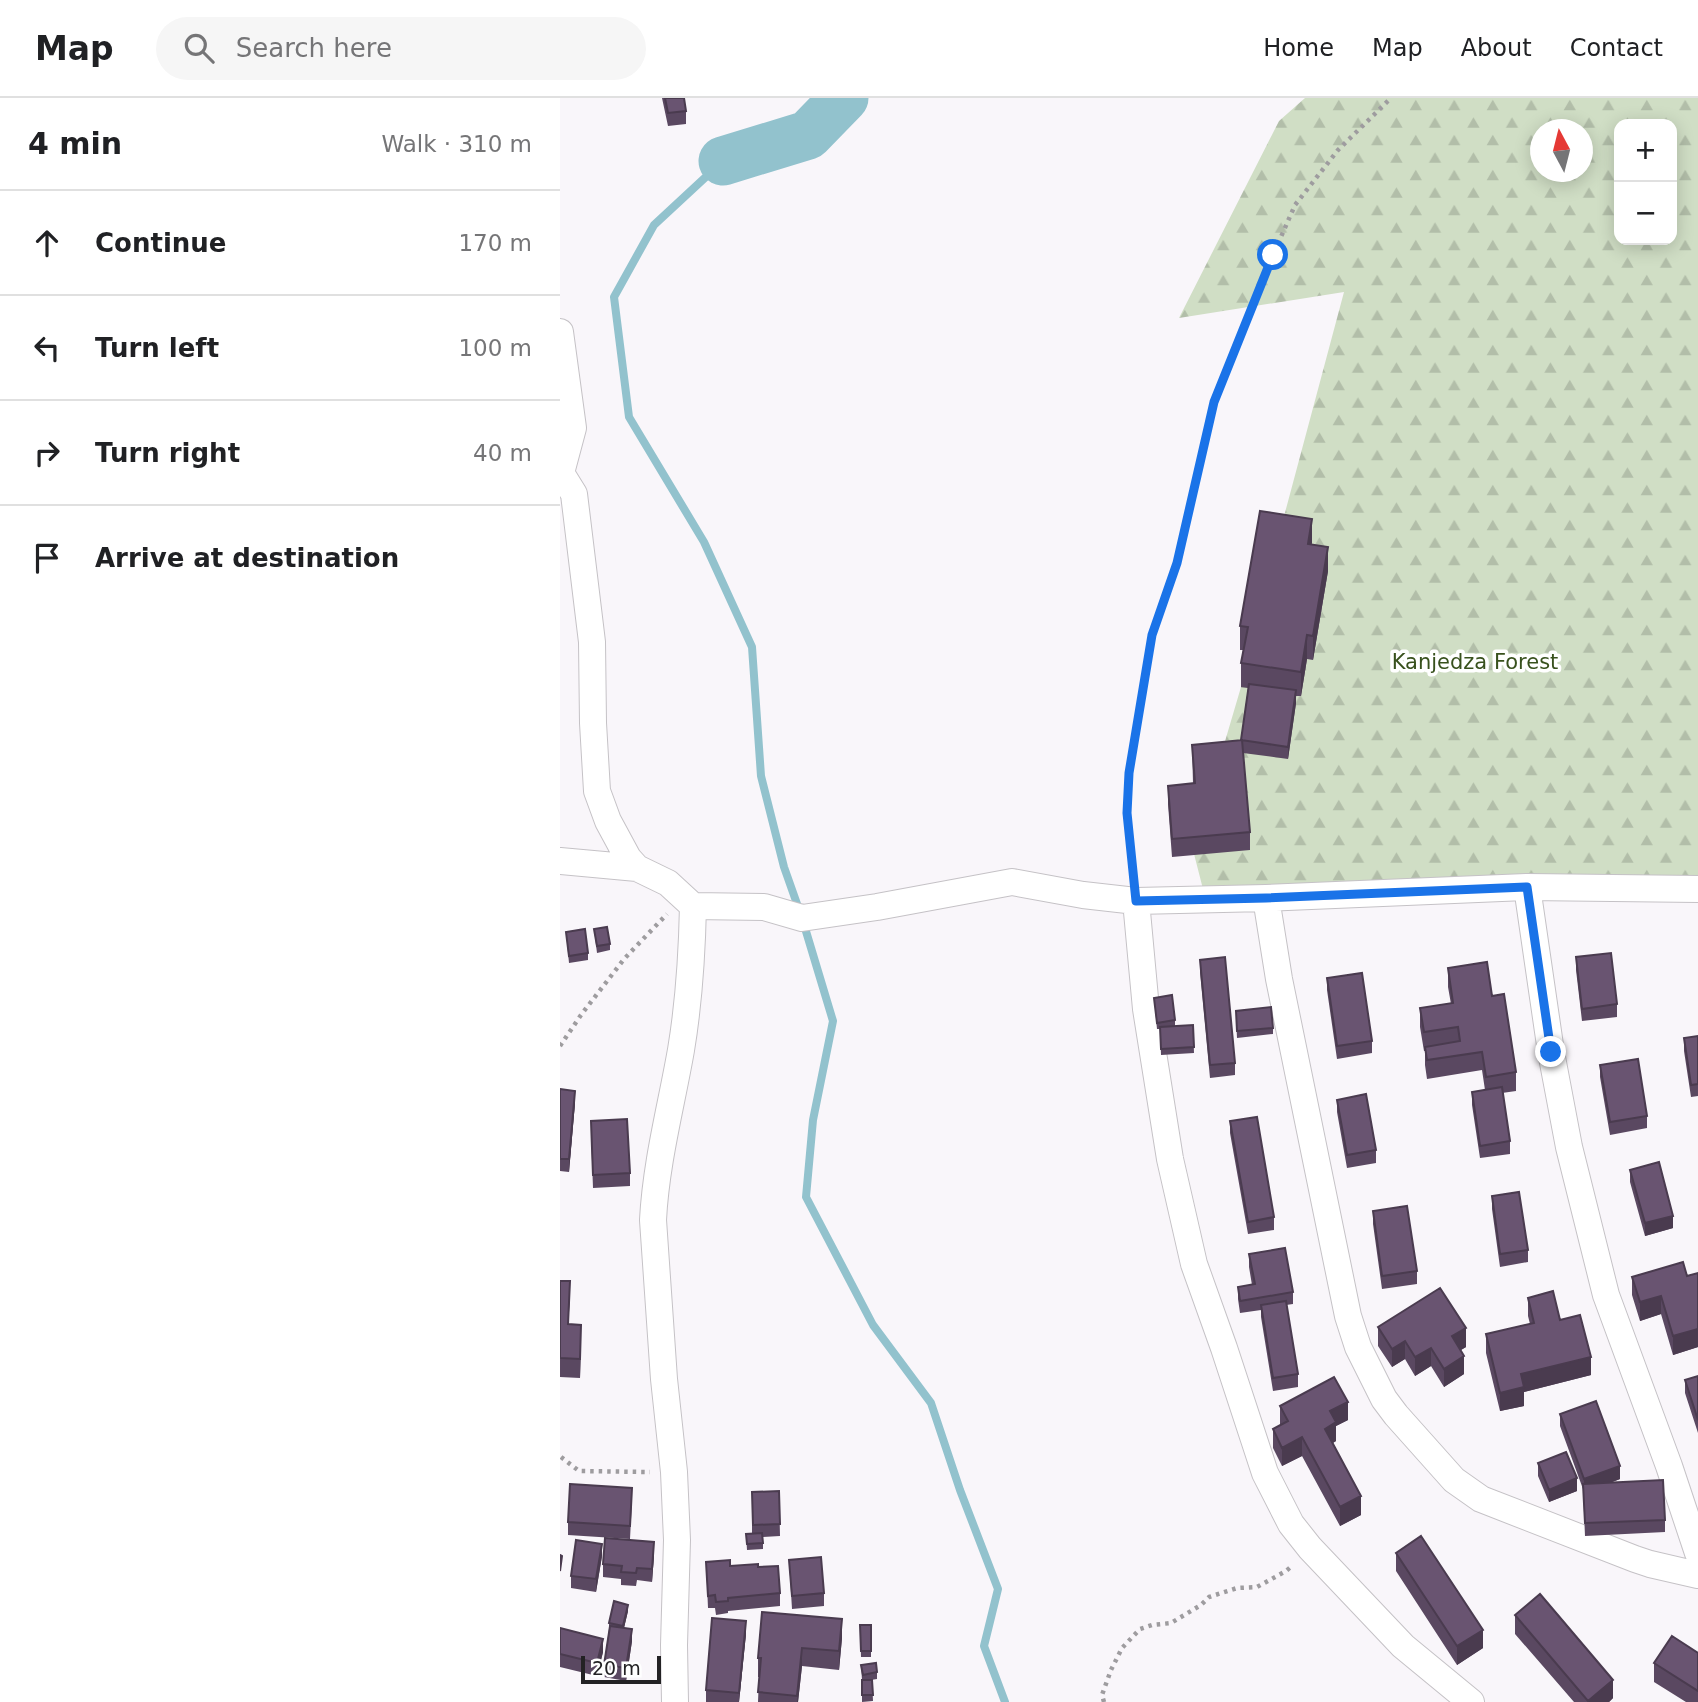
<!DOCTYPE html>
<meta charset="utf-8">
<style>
:root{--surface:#fff;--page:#f6f6f6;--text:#202124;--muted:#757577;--line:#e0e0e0}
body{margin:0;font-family:"DejaVu Sans",sans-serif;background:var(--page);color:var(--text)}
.controls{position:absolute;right:21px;top:21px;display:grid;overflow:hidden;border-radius:14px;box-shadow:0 4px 18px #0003}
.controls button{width:63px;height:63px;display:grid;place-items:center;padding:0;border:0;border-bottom:2px solid var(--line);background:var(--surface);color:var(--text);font:35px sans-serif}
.compass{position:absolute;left:970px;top:21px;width:63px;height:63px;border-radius:50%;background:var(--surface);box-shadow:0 4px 18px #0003;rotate:353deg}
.scale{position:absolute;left:21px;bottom:18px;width:80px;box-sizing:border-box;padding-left:7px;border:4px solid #232224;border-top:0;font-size:19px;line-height:24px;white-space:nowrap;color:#232224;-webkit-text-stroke:5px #fff;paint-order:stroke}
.stop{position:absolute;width:21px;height:21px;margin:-16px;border:5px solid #1a73e8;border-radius:50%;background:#fff}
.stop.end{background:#1a73e8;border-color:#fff;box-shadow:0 2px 7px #0008}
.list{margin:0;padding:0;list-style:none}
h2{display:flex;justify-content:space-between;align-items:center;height:91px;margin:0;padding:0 28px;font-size:30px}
h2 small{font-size:23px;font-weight:400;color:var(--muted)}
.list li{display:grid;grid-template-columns:46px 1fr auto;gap:21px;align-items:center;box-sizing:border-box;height:105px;padding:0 28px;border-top:2px solid var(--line)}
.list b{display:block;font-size:26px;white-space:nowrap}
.list em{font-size:23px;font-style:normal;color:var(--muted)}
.icon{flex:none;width:38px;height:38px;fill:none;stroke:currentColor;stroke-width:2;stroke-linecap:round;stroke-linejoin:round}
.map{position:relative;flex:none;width:1138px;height:1604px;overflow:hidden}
header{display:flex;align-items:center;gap:42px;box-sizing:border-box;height:98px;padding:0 35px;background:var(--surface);border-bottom:2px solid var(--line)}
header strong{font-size:33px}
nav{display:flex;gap:38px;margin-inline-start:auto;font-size:24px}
.search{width:490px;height:63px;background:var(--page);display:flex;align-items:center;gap:18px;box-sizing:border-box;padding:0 24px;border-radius:38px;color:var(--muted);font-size:26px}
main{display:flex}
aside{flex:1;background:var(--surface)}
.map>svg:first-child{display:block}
.forest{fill:url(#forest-firs);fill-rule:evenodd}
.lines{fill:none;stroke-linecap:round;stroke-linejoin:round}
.stream{stroke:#92c2cd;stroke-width:8}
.river{stroke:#92c2cd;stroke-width:49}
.minor-casing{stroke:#c5c2c6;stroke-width:28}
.path{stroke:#9e9c9f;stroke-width:4.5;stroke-dasharray:3.5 5;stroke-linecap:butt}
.minor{stroke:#fff;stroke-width:26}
.wall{fill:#5a4861}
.shaded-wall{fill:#4a3b4f}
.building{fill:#695471;stroke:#4a3b4f;stroke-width:2}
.route{stroke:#1a73e8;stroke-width:9}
.labels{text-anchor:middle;stroke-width:7;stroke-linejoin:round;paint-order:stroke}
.park-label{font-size:21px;fill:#38511d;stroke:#fff}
</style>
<header>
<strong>Map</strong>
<div class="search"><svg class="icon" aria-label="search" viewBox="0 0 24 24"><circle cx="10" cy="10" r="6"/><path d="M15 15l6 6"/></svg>Search here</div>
<nav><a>Home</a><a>Map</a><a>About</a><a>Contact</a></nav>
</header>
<main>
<aside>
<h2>4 min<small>Walk · 310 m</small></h2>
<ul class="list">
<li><svg class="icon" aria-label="ahead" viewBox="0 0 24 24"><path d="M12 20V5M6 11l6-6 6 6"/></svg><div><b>Continue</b></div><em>170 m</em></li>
<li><svg class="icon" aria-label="left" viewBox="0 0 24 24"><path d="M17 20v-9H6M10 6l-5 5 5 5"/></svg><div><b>Turn left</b></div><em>100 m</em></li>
<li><svg class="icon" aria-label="right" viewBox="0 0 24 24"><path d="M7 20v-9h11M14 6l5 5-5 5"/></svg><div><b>Turn right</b></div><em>40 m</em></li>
<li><svg class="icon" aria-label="arrive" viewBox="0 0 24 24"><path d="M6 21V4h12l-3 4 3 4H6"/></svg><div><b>Arrive at destination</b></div></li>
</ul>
</aside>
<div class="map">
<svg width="1138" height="1604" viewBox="0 0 1138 1604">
<defs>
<pattern id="forest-firs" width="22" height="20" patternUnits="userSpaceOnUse" patternTransform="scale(1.75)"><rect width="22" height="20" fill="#d0dec5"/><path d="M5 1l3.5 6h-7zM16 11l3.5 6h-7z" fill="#b2bea9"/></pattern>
</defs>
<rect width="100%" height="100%" fill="#f9f6fa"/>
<path class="forest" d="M745 0H1138V783L644 795 633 752 681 589 688 553 784 194 619 220 719 23ZM1059 26H1112V142H1059ZM981 32H1023V74H981Z"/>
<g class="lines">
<path class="stream" d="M163 63 94 127 54 199 69 319 144 444 192 549 201 678 224 769 242 820 273 923 253 1022 246 1099 313 1227 371 1305 400 1392 438 1491 424 1548 445 1604"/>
<path class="river" d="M163 63 248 37 284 0"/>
<g class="minor-casing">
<path id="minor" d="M0 234 13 330 1 375 14 396 32 544 33 625 37 693 48 723 68 760 77 770
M0 763 77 770 108 785 133 808C132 856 129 904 121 952 111 1009 96 1064 93 1122L104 1281 114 1374 117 1442 114 1547 115 1604
M967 789 991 954 1009 1049 1046 1197 1109 1368 1138 1455
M706 800 719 881 788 1218 798 1249 824 1301 836 1317 894 1382 921 1401 1075 1461 1090 1466 1138 1477
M576 803 586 911 610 1061 634 1166 664 1250 705 1375 731 1426 750 1450 843 1548 911 1604
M133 808 204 809 242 820 317 809 452 784 523 797 576 803 706 800 967 789 1138 791"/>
</g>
<path class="path" d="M573 777 567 715 569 675 592 537 617 465 654 304 713 157 735 107 778 52 831 0
M0 948 21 917 64 861 107 816
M1 1359 19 1373 90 1374
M544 1604 542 1597 551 1572 562 1550 580 1531 592 1527 611 1525 641 1507 649 1499 677 1490 697 1489 726 1473 733 1467"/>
<use href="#minor" class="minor"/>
</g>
<path class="wall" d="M102 0H124L126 13V26L108 28Z
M751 447 768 473 753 562 747 561 741 598H736V605L728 661 683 655 690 734V752L612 759 608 706V688L633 685 632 647 681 642 688 590 681 589V565L683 552H680V528Z
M34 831 50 846V852L37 855Z
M6 834 28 855V862L9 865Z
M1016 859 1057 906V919L1022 923 1016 872Z
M640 862 675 965V977L650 980 640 874Z
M888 870 932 898 956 974V993L942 995 950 1043V1056L920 1060 912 1007V994L925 992 922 972 867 981 865 967V953H864L860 929V910L891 906 888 889Z
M767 880 812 943V955L777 961 767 892Z
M594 900 615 922V928L633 927 634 955 601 957 600 931H597Z
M676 919 713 930V936L677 940Z
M1138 938V998L1131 999 1124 953V940Z
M1040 967 1087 1018V1030L1050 1037 1040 979Z
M0 991 15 1005 9 1074 0 1073Z
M777 1002 816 1052V1065L787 1070 777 1014Z
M670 1023 714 1119V1132L688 1136 670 1035Z
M31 1036 70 1075V1088L33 1090Z
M1070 1072 1113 1130 1085 1138 1070 1084Z
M932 1098 968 1152V1164L940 1169 932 1111Z
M813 1113 857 1173V1186L822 1191 813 1126Z
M689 1156 733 1194V1206L726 1207 738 1276V1289L713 1293 701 1219V1212L680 1215 678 1201V1189L692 1187 689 1169Z
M1138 1175V1249L1113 1257 1101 1216 1080 1223 1072 1197V1179L1127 1178Z
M0 1183 10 1202 8 1226 21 1245 20 1280 0 1279Z
M968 1200 1000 1222 1031 1277 964 1294V1308L940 1313 926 1255V1236L970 1226 968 1218Z
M818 1229 906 1249 901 1252 904 1276 884 1289 871 1268 855 1278 845 1261 832 1269 818 1248Z
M1138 1278V1335L1125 1295V1282Z
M720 1308 788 1322 776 1328V1343L773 1345 801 1417 780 1428 742 1358 722 1368 713 1350V1331L720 1327Z
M1000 1316 1060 1381 1050 1385 1105 1422V1434L1025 1438 1023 1391 1000 1328Z
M978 1365 1017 1393 989 1404 978 1378Z
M219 1393 220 1438 203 1439V1451L187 1452 186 1436H192V1394Z
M72 1402 70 1441 8 1437V1424Z
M836 1455 923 1550 897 1567 836 1473Z
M94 1457 92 1484 77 1482 76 1488 61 1487V1481L43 1479V1466Z
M42 1458 36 1494 11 1490V1478Z
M229 1462 264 1495V1508L232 1511Z
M146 1464 170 1468 198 1469 220 1495V1508L168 1513V1515L156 1517 155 1510H148Z
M68 1513 64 1530 72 1543 66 1583 44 1579V1567L49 1531V1525Z
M955 1517 1053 1600 1049 1604H1014L955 1536Z
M300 1527H311V1559H301Z
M0 1530 43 1554 37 1578 0 1569Z
M186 1536 179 1604H146V1592Z
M282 1540 279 1572 242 1568 238 1604H198L199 1579H198V1560Z
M1138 1555V1604H1126L1094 1584V1565Z
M301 1567 317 1574V1581L311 1582H312L313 1603 302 1604V1582Z"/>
<path class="shaded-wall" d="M752 421V445L748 470V446Z
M768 449V473L753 562V538Z
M747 537V561L741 598V574Z
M736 592V605L728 661V649Z
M15 993V1005L9 1074V1061Z
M1113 1118V1130L1085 1138V1125Z
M1101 1198V1216L1080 1223V1204Z
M21 1227V1245L20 1280V1261Z
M906 1230V1249L892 1257V1238Z
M1138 1231V1249L1113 1257V1238Z
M845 1243V1261L832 1269V1251Z
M871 1250V1268L855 1278V1259Z
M904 1258V1276L884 1289V1271Z
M1031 1259V1277L964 1294V1308L940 1313V1295L961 1276Z
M788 1304V1322L776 1328V1343L765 1349V1331L770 1313Z
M742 1339V1358L722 1368V1350Z
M1060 1368V1381L1024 1394V1381Z
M1017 1380V1393L989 1404V1392Z
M801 1398V1417L780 1428V1409Z
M94 1444V1457L92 1484V1471Z
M42 1446V1458L36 1494V1481Z
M68 1507V1513L63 1534V1528Z
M282 1521V1540L279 1572V1553Z
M186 1523V1536L179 1604V1595Z
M72 1531V1543L66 1583V1570Z
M923 1532V1550L897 1567V1548Z
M43 1541V1554L37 1578V1565Z
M242 1550V1568L238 1604H237Z
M1053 1582V1600L1049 1604H1028Z"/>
<path class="building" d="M105 0H124L126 13 108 15Z
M700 413 752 421 748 446 768 449 753 538 747 537 741 574 681 565 688 529 680 528Z
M689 586 736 592 728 649 681 642Z
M682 642 690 734 612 741 608 688 635 685 632 647Z
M47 829 50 846 37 848 34 831Z
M25 831 28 855 9 858 6 834Z
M1051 855 1057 906 1022 911 1016 859Z
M665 859 675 965 650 967 640 862Z
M927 864 932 898 944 896 956 974 926 979 922 954 867 962 865 949 900 943 898 929 864 934 860 910 893 905 888 870Z
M802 875 812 943 777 948 767 880Z
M612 897 615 922 597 925 594 900Z
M711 909 713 930 677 933 676 913Z
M633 927 634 949 601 951 600 929Z
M1138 938V986L1131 987 1124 940Z
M1078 961 1087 1018 1050 1024 1040 967Z
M942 989 950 1043 920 1048 912 994Z
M0 991 15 993 9 1061H0Z
M806 996 816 1052 787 1057 777 1002Z
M697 1019 714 1119 688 1124 670 1023Z
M67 1021 70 1075 33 1077 31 1023Z
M1099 1064 1113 1118 1085 1125 1070 1072Z
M959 1094 968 1152 940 1156 932 1098Z
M847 1108 857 1173 822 1178 813 1113Z
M725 1150 733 1194 680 1203 678 1189 695 1186 689 1156Z
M1123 1164 1127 1178 1138 1175V1231L1113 1238 1101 1198 1080 1204 1072 1179Z
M0 1183H10L8 1226 21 1227 20 1261 0 1260Z
M880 1190 906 1230 892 1238 904 1258 884 1271 871 1250 855 1259 845 1243 832 1251 818 1229Z
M993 1193 1000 1222 1020 1217 1031 1259 961 1276 964 1289 940 1295 926 1236 974 1225 968 1200Z
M726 1203 738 1276 713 1280 701 1207Z
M1138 1278V1322L1125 1282Z
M774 1279 788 1304 770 1313 776 1324 765 1331 801 1398 780 1409 742 1339 722 1350 713 1331 728 1323 720 1308Z
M1036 1303 1060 1368 1024 1381 1000 1316Z
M1006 1354 1017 1380 989 1392 978 1365Z
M1103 1382 1105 1422 1025 1425 1023 1386Z
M10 1386 72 1390 70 1428 8 1424Z
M219 1393 220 1426 193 1427 192 1394Z
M202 1435 203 1445 187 1446 186 1436Z
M861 1438 923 1532 897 1548 836 1455Z
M45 1440 94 1444 92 1471 77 1470 76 1475 61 1474 62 1468 43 1466Z
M16 1442 42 1446 36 1481 11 1478Z
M0 1457 2 1458 0 1473Z
M261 1459 264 1495 232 1498 229 1462Z
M170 1462V1468L198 1466V1469L218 1468 220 1495 168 1500V1503L156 1504 155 1497 148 1498 146 1464Z
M980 1496 1053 1582 1028 1603 955 1517Z
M54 1503 68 1507 63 1528 49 1525Z
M202 1514 282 1521 279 1553 242 1550 237 1598 198 1594 201 1560H198Z
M152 1520 186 1523 179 1595 146 1592Z
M300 1527H311V1553H301Z
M50 1528 72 1531 66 1570 44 1567Z
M0 1530 43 1541 37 1565 0 1556Z
M1112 1538 1138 1555V1593L1094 1565Z
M316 1565 317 1574 303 1577 301 1567Z
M302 1582H312L313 1597H302Z"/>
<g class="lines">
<path class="route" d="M713 157 654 304 617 465 592 537 569 675 567 715 576 803 706 800 967 789 991 954"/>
</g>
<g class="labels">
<g class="park-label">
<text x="915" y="571">Kanjedza Forest</text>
</g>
</g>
</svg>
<div class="controls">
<button>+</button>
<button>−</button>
</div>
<svg class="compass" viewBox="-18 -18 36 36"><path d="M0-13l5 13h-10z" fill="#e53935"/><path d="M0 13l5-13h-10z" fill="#757577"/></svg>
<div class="scale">20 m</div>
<div class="stop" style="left:713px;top:157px"></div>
<div class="stop end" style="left:991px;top:954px"></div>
</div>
</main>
